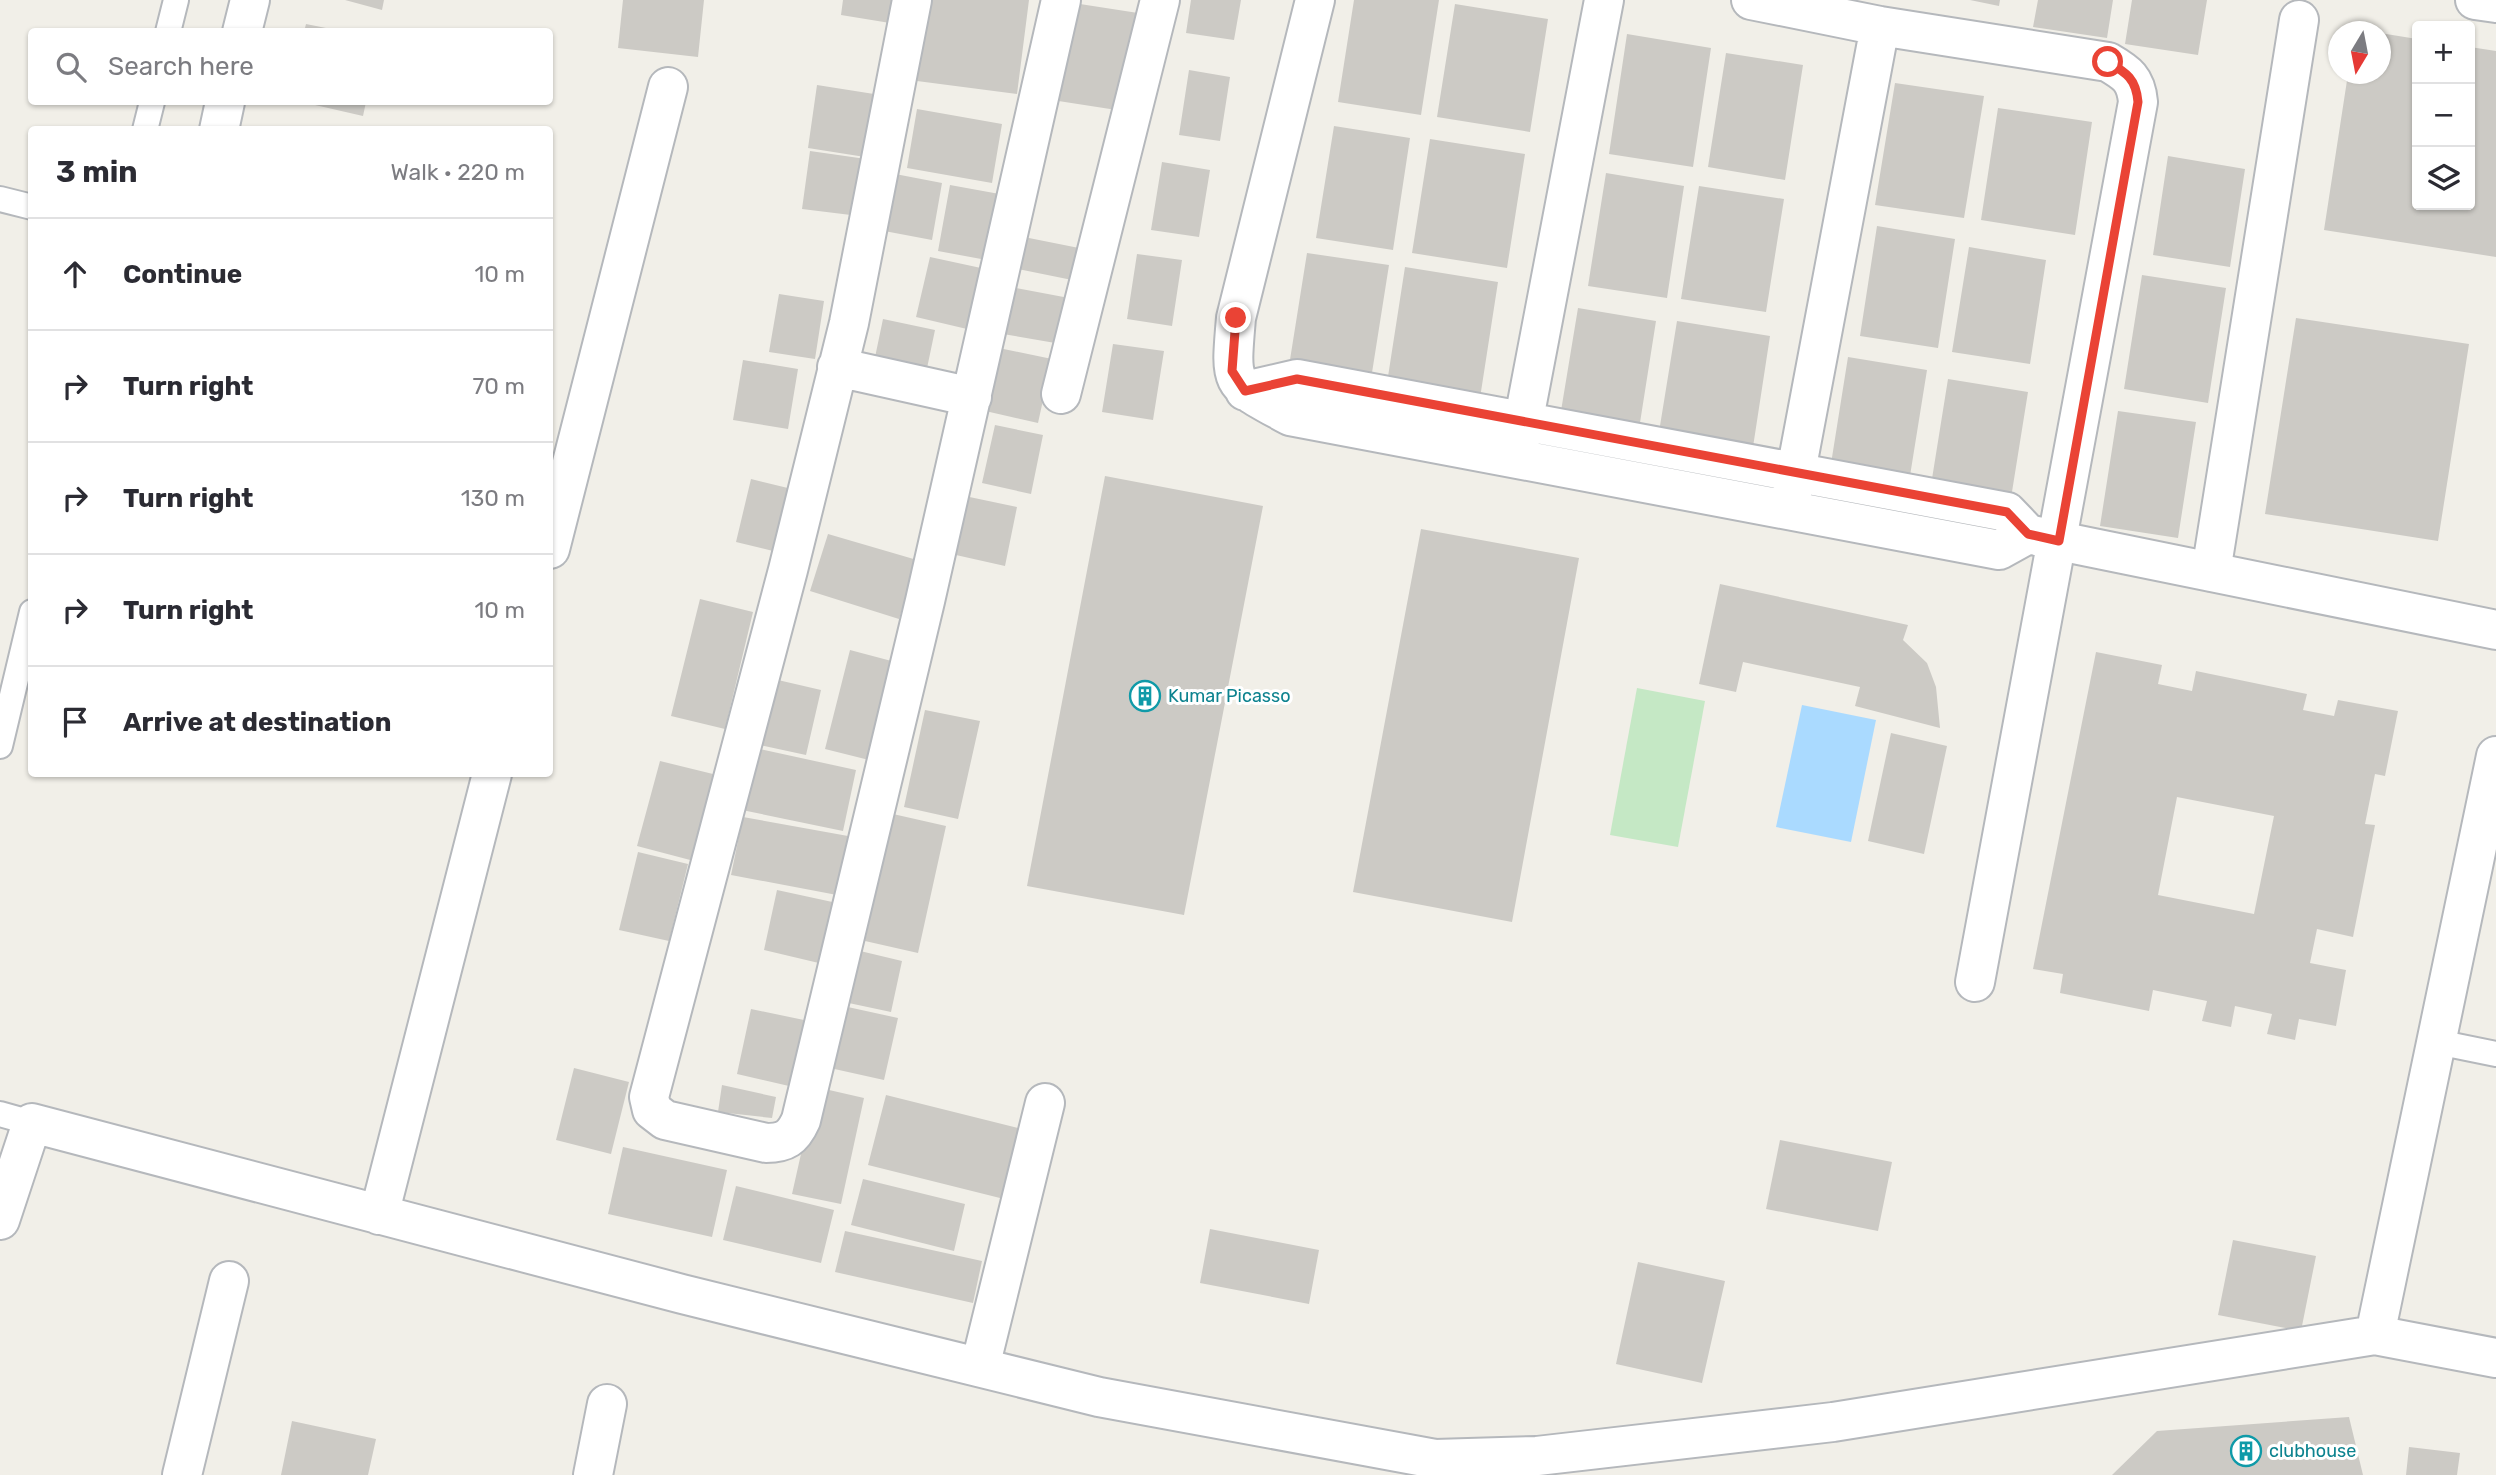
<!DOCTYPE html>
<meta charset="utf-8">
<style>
:root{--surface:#fff;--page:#f2f2f3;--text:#2b2b33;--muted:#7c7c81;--line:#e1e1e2}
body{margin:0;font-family:Rubik,sans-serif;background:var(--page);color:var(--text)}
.controls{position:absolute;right:21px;top:21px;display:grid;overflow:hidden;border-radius:7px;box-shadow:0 2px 5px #0004}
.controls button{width:63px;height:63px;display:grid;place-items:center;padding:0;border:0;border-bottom:2px solid var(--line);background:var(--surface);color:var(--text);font:35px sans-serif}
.compass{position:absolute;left:2328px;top:21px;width:63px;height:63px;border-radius:50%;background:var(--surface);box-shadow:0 2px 5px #0004;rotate:190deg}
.stop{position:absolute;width:21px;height:21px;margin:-16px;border:5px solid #ea4335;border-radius:50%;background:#fff}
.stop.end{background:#ea4335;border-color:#fff;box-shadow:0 2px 7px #0008}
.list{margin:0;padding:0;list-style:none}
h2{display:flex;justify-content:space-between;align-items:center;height:91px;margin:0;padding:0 28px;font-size:30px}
h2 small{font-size:23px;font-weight:400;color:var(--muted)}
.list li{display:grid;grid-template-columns:46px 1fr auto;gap:21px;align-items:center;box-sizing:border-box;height:112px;padding:0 28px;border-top:2px solid var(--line)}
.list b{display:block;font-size:26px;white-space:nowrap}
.list em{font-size:23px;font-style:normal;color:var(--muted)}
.icon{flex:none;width:38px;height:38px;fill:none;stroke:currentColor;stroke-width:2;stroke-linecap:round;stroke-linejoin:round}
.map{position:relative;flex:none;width:2496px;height:1475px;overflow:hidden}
.search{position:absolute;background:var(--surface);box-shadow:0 2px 5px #0004;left:28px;top:28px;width:525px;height:77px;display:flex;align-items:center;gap:18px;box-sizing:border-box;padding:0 24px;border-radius:7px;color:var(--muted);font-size:26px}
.panel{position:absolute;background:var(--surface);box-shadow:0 2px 5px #0004;left:28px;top:126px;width:525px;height:651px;border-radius:7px}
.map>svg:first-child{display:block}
.green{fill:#c5e8c5}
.water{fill:#aadaff}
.building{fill:#cccac5;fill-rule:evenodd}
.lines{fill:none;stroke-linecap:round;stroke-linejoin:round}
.service-casing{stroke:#b5b8bc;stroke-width:28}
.minor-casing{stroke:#b5b8bc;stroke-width:42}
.service{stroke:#fff;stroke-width:24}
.minor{stroke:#fff;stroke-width:38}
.route{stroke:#ea4335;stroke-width:9}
.labels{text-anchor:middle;stroke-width:6;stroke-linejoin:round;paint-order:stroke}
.culture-label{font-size:18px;fill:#0d838f;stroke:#fff;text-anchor:start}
</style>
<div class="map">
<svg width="2496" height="1475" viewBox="0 0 2496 1475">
<rect width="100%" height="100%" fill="#f1efe8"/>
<path class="green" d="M1637 688 1705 701 1678 847 1610 835Z"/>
<path class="water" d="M1802 705 1876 720 1851 842 1776 827Z"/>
<path class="building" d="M345 0H384L382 10Z
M623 0H704L698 57 618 48Z
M843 0H894L890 23 841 15Z
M928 0H1029L1017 94 917 81Z
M1191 0H1241L1234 40 1186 33Z
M1354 0H1439L1421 115 1338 102Z
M1970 0H2000L1999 6Z
M2038 0H2113L2107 38 2033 27Z
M2132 0H2207L2198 55 2125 44Z
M1067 2 1138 13 1123 111 1052 100Z
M1455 4 1548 19 1530 132 1437 117Z
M306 24 336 30V32H304Z
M2380 33 2417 39V205H2470V47L2496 51V257L2324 230 2348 74H2380Z
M1627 34 1711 48 1693 167 1609 154Z
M1726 53 1803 65 1785 180 1708 167Z
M1189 70 1230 77 1220 141 1179 135Z
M1895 83 1984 96 1964 218 1875 205Z
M817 85 874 94 865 157 808 148Z
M302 102H366L363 116Z
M1998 108 2092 122 2075 235 1981 220Z
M917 109 1002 124 992 183 907 168Z
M1334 126 1410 138 1393 250 1316 238Z
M1430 139 1525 154 1507 268 1412 253Z
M810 151 866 159 859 216 802 209Z
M2168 156 2245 169 2230 267 2153 255Z
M1162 162 1210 170 1199 237 1151 230Z
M890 173 942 183 932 240 879 230Z
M1606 173 1684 186 1667 298 1588 286Z
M950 185 1005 195 992 261 938 251Z
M1699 186 1784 199 1766 312 1681 299Z
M1877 226 1955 239 1938 348 1860 336Z
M1024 237 1084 249 1077 281 1018 269Z
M1969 247 2046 260 2030 364 1952 352Z
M1307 253 1389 265 1371 379 1289 366Z
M1137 254 1182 260 1172 326 1127 319Z
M930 257 981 268 967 329 916 317Z
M1405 267 1498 282 1480 398 1387 383Z
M2142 275 2226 288 2208 403 2124 389Z
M1011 287 1069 298 1061 344 1003 334Z
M779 294 824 301 815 359 769 352Z
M1578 308 1656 321 1639 429 1560 417Z
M2296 318 2469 344 2438 541 2265 514Z
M883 319 935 330 926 373 874 362Z
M1677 321 1770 336 1753 447 1659 432Z
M1113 344 1164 351 1153 420 1102 412Z
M994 347 1052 359 1038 423 981 410Z
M1848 357 1927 370 1909 482 1830 470Z
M743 360 798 369 788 429 733 420Z
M1948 379 2028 392 2011 498 1931 485Z
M2118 411 2196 422 2178 538 2100 526Z
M995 425 1043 435 1031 494 982 483Z
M1105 476 1263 506 1184 915 1027 886Z
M751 479 796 490 781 553 736 542Z
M960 495 1017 507 1005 566 947 553Z
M1421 529 1579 558 1512 922 1353 892Z
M828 534 917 560 899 619 810 591Z
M1720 584 1908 625 1903 640 1927 663 1936 687 1940 728 1855 706 1860 687 1743 662 1736 692 1699 684Z
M700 599 753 612 725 729 671 716Z
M850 650 899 663 873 761 825 749Z
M2096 652 2162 665 2158 684 2192 691 2196 671 2307 694 2303 710 2334 716 2338 700 2398 711 2385 776 2375 774 2365 824 2375 825 2353 937 2317 929 2310 963 2346 970 2336 1026 2299 1019 2295 1040 2267 1034 2272 1014 2235 1006 2231 1027 2202 1021 2207 1001 2153 990 2149 1011 2060 993 2063 974 2033 969ZM2177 797 2274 816 2254 914 2158 895Z
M765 677 821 690 806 755 750 743Z
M925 710 980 721 958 819 904 807Z
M1891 733 1947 746 1924 854 1868 841Z
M755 748 856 770 843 831 742 810Z
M660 761 717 775 694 861 637 846Z
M893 814 946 826 918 953 865 941Z
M743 817 848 836 837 895 731 875Z
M638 852 688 864 669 941 619 930Z
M777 890 837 903 823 964 764 950Z
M856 950 902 961 891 1012 844 1002Z
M834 1004 898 1018 884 1080 821 1066Z
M751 1009 804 1020 789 1086 737 1074Z
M574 1068 629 1082 611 1154 556 1140Z
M722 1085 776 1097 772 1118 718 1112Z
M816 1087 864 1098 841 1204 792 1194Z
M886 1095 1026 1130 1008 1200 868 1165Z
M1780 1140 1892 1162 1878 1231 1766 1209Z
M623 1147 727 1170 712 1237 608 1214Z
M863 1179 965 1204 954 1251 851 1225Z
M736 1186 834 1210 821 1263 723 1240Z
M1210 1229 1319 1250 1309 1304 1200 1283Z
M845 1231 982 1261 973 1303 835 1272Z
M2233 1240 2316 1256 2301 1331 2218 1315Z
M1638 1262 1725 1281 1702 1383 1616 1364Z
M2349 1417 2363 1475H2112L2157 1431Z
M292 1421 376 1439 368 1475H281Z
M2409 1447 2460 1453 2457 1475H2406Z"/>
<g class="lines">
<g class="service-casing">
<path id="service" d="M168 32 176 0
M145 130 152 102
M0 199 32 207
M0 746 32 612
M2437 1042 2496 1054
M0 1114 32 1123"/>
</g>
<g class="minor-casing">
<path id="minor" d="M912 0 849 323 788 570 649 1097 652 1110 665 1120 766 1143C785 1143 793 1138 801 1120L925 601 1061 0
M1315 0 1236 318C1230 388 1229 382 1290 416L1999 550 2028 534
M1751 0 1880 26 2108 62C2127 73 2136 79 2138 102L1975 982
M2475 0 2496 3
M242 32 250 0
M219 130 225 102
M837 367 972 397
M1245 391 1297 379 2007 512 2028 534 2059 541 2496 630
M1061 394 1160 0
M1519 445 1604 0
M1791 498 1880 26
M550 549 668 87
M2211 572 2299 20
M379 1215 492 774
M0 1220 32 1123 682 1294 1099 1397 1435 1459 1537 1456 1833 1422 2375 1335 2496 1358
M2375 1335 2496 756
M980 1367 1045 1103
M182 1475 229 1281
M593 1475 607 1404"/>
</g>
<use href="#service" class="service"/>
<use href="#minor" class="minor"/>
</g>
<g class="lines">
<path class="route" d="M1236 318 1232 371 1245 391 1297 379 2007 512 2028 534 2059 541 2138 102C2136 79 2127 73 2108 62"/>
</g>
<defs>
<g id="building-ring" transform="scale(1.575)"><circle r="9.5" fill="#fff" stroke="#0f9aa8" stroke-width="1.5"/><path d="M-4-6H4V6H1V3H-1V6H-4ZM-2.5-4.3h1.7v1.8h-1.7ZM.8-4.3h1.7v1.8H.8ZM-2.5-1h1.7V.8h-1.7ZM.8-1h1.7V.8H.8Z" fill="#0f9aa8"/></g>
</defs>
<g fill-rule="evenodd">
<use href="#building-ring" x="1145" y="696"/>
<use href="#building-ring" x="2246" y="1451"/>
</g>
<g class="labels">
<g class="culture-label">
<text x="1168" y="702">Kumar Picasso</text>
<text x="2269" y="1457">clubhouse</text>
</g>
</g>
</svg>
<div class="controls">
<button>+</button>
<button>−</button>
<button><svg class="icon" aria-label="layers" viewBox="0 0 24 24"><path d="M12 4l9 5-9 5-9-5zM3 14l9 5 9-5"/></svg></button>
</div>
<svg class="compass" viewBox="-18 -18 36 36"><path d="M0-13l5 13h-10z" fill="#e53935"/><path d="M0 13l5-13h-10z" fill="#7c7c81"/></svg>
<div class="stop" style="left:2108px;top:62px"></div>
<div class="stop end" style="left:1236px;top:318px"></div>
<div class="search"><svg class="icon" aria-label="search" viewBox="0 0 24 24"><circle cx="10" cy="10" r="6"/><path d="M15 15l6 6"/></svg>Search here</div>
<section class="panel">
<h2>3 min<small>Walk · 220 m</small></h2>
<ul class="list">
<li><svg class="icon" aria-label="ahead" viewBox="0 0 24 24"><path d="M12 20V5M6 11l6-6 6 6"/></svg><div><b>Continue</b></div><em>10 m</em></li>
<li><svg class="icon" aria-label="right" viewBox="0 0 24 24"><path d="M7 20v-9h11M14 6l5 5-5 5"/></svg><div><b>Turn right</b></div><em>70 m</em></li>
<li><svg class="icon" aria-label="right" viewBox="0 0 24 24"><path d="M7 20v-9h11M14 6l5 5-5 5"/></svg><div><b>Turn right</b></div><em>130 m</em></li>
<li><svg class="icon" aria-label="right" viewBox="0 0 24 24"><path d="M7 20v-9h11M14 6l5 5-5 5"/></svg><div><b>Turn right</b></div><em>10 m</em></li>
<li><svg class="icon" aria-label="arrive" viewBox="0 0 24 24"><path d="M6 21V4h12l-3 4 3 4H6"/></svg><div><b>Arrive at destination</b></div></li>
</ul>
</section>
</div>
